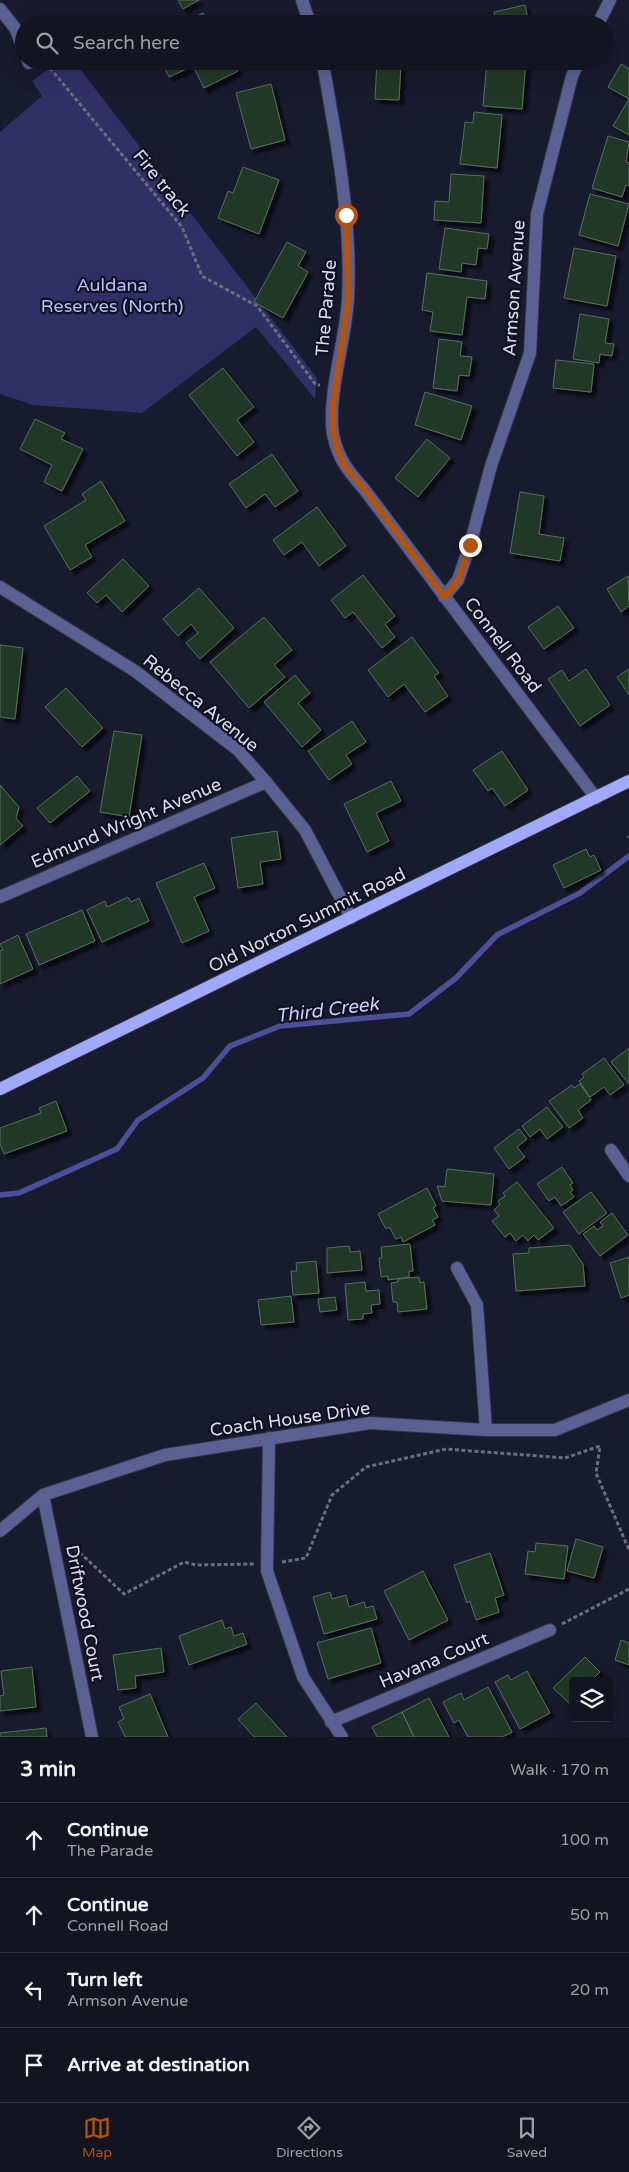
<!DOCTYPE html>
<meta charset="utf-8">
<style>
:root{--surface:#121422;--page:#1b1d2a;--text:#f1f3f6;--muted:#9c9ea5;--line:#313340;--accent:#b45309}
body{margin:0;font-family:"Varela Round",sans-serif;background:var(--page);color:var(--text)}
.controls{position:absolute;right:15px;bottom:15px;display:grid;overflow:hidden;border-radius:5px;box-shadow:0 5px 20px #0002}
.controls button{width:45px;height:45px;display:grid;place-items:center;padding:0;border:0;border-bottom:1px solid var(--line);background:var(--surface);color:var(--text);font:25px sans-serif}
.stop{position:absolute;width:15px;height:15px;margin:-11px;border:4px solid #b45309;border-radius:50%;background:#fff}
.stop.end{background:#b45309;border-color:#fff;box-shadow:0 1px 5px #0008}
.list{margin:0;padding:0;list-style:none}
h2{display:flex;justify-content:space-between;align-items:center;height:65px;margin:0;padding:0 20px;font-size:21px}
h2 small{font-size:16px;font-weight:400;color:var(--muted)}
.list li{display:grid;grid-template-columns:32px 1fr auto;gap:15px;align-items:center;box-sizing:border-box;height:75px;padding:0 20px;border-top:1px solid var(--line)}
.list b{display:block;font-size:19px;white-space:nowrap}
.list p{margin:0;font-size:16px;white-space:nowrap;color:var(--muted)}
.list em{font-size:16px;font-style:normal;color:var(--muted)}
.icon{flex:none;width:28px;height:28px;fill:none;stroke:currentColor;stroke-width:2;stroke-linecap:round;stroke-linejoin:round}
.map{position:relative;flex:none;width:629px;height:1737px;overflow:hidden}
.search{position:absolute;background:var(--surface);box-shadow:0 5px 20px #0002;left:15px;right:15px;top:15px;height:55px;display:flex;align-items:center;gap:12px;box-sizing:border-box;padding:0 18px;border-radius:28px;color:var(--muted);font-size:19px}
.sheet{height:365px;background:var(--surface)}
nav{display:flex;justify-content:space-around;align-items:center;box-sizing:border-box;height:70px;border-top:1px solid var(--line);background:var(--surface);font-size:14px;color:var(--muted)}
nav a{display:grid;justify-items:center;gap:2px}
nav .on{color:var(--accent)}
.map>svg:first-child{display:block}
.park{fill:#2f3166}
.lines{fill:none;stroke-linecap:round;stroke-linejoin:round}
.stream{stroke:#4c5099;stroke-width:5.5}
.building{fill:#223728;stroke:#59705f;filter:url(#shadow)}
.minor-casing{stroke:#333547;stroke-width:14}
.major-casing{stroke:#333547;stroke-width:14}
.path{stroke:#6c6e7e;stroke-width:3;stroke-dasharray:4 2.5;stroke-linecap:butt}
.minor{stroke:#5b6193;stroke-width:12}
.major{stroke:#a0a9fc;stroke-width:12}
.route{stroke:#b45309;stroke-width:6}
.labels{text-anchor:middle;stroke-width:4.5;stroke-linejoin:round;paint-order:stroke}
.street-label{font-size:18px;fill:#dbddea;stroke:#0f1123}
.park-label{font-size:18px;fill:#b7bffd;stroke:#0f1123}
.water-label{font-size:19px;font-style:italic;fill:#cbd1fb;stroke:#0f1123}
</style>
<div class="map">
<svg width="629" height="1737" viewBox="0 0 629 1737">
<defs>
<filter id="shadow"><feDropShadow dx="4.5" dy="4.5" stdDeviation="1" flood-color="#0009"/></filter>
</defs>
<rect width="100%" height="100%" fill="#181a2d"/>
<path class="park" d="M59 61H74L317 378 315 399 256 327 142 413 33 405 0 394V132L42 96 32 81Z"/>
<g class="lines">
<path class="stream" d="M0 1195 19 1193 117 1149 138 1120 203 1078 230 1046 280 1026 409 1014 456 978 497 935 580 893 629 856"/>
</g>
<path class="building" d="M178 0H199L183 9Z
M525 5 529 24H497L494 12Z
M203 13 209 24H181Z
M161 61H233L238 71 204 88 193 66 169 77Z
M377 61 401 63 399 100 375 99Z
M487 61H526L522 109 483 106Z
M621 64 629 69V135L613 126 629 99 608 87Z
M271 84 285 140 251 149 236 93Z
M474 112 502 115 497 168 460 164 465 122 473 123Z
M608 136 629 142 626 162 629 163V186L626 185 622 197 592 188Z
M243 167 279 180 259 234 218 218 228 191 233 193Z
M451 174 484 176 481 223 434 220 435 201 449 202Z
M590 194 629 204 618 246 579 235Z
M445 228 489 234 487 249 478 248 476 265 462 263 461 272 439 269Z
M287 242 306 252 298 266 308 272 283 318 254 302Z
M574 248 616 256 607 306 564 298Z
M427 273 487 281 485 299 467 297 462 335 430 331 433 312 422 310Z
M580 314 609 319 605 343 614 344 612 356 600 354 599 363 573 359Z
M439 339 462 342 460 356 472 357 469 376 459 375 457 391 433 388Z
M556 360 594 364 591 392 553 388Z
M223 368 254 407 237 420 254 442 237 456 189 395Z
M425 392 472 406 461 440 415 425Z
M35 419 65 433 61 439 83 449 62 491 44 482 52 465 20 449Z
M427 439 450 458 418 497 395 478Z
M272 454 298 491 275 507 265 494 246 508 229 484Z
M101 481 125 521 85 545 92 557 70 570 44 526 86 500 82 494Z
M520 492 544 496 539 534 564 538 560 561 510 553Z
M317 507 346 546 319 566 302 542 284 555 273 540Z
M123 559 149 586 122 612 106 595 97 603 87 593Z
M363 575 395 616 385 624 395 637 382 648 353 612 345 618 331 600Z
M628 576 629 606 621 612 607 589Z
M199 588 234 628 200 659 186 643 198 633 191 624 178 636 163 619Z
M558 606 574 628 544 649 528 627Z
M264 617 292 650 274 665 285 677 249 708 210 662Z
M412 637 439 673 434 676 448 696 425 712 404 684 388 697 368 670Z
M0 645 23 648 15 719 0 717Z
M586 669 610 705 580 726 548 679 562 670 569 681Z
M629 669V695L617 677Z
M295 675 310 693 298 703 321 730 302 747 264 702Z
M66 688 103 728 82 747 45 707Z
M352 721 366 742 346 755 352 764 329 780 308 751Z
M114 731 142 735 129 817 100 812Z
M502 751 528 790 505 806 492 788 488 791 473 770Z
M77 776 90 791 50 823 37 808Z
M391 781 401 801 376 813 389 841 367 852 344 804Z
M0 785 19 807 16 818 23 826 0 845Z
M277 831 281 859 260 862 263 884 238 888 231 838Z
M586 849 590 857 594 855 601 870 564 888 553 865Z
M204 863 215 888 194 897 209 931 182 943 156 883Z
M128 897 131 902 139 898 149 921 102 942 87 910 105 901 107 907Z
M82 910 95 941 39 965 26 934Z
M18 935 33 969 0 984V951L3 950 0 944Z
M629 1048V1084L611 1062Z
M604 1058 624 1085 610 1095 604 1087 590 1097 579 1081 584 1077 582 1074Z
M580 1084 591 1100 578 1110 583 1118 569 1128 549 1101 572 1085 574 1088Z
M56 1101 67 1131 4 1154 0 1144V1128L41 1113 39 1108Z
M547 1107 563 1127 547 1139 540 1129 530 1137 522 1126Z
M519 1129 527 1139 517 1147 525 1157 509 1169 494 1148Z
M562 1167 573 1183 570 1185 573 1190 570 1192 574 1197 561 1206 555 1197 549 1201 537 1184Z
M447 1169 494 1174 491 1205 442 1201 437 1186 445 1187Z
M517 1182 554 1228 538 1240 534 1235 528 1241 523 1235 516 1241 510 1233 505 1237 492 1221 499 1216 494 1210 500 1204 498 1201 505 1196 503 1193Z
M427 1188 436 1206 433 1208 438 1217 432 1220 435 1225 403 1242 401 1237 396 1239 389 1227 386 1229 378 1214Z
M591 1192 607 1213 579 1234 563 1212Z
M612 1213 628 1235 600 1256 583 1234 594 1226 597 1230 603 1226 600 1222Z
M410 1244 413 1271H409V1277L388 1280V1276L381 1277 379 1258H382L381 1247Z
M570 1245 583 1264 585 1286 516 1291 513 1254 529 1253V1248Z
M349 1246 350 1252 360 1251 362 1270 327 1273V1248Z
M629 1257V1295L621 1298 610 1263Z
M316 1261 319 1293 293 1295 291 1271H297L296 1263Z
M419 1277 420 1283 424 1282 427 1309 398 1312 397 1302H393L391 1283 398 1282V1279Z
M365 1282 366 1291 379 1290 380 1304 371 1305 372 1313 363 1314V1319L348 1320 345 1284Z
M291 1296 294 1322 261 1325 258 1300Z
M335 1297 337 1310 320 1312 318 1299Z
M576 1539 603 1547 594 1578 567 1571Z
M536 1543 568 1546 564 1579 525 1574 528 1551 535 1552Z
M490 1553 504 1595 495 1598 499 1612 476 1620 470 1601 467 1603 454 1565Z
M423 1571 448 1620 409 1640 384 1591Z
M330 1592 332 1599 346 1595 349 1607 364 1602 366 1608 373 1606 377 1619 324 1634 313 1597Z
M222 1620 225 1629 231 1627 234 1636 243 1633 247 1644 189 1665 179 1636Z
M371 1628 381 1663 328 1679 317 1643Z
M621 1640 629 1643V1665L615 1660Z
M161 1648 164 1672 135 1676 136 1688 118 1690 113 1655Z
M585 1657 600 1672 594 1678 597 1681H573V1707L553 1688Z
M32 1667 36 1707 0 1711V1696L4 1695 1 1671Z
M527 1671 550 1713 520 1729 495 1682 508 1675 511 1680Z
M488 1687 512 1732 502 1737H468L459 1720 454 1723 443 1702 461 1693 464 1700Z
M150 1694 168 1737H125L118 1722 124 1719 119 1707Z
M429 1698 449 1737H414L402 1712Z
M256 1703 287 1737H254L238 1719Z
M402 1712 414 1737H377L372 1727Z
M46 1728 47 1737H0V1733Z"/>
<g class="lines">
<g class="minor-casing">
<path id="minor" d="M302 0 310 24
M0 9 15 28 24 50
M598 24 610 0
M28 61 29 63
M322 61C327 81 329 101 333 121 343 180 351 239 348 299 346 339 327 396 333 434 338 459 348 471 364 489L596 798
M0 587 135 671 238 750 266 782 305 830 351 918
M444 597 458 580 470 545 491 466 530 353 537 214 572 76 579 61
M0 897 266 782
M611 1150 629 1176
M457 1268 477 1305 486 1430
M269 1438 267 1571 303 1677 342 1737
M43 1495 92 1737
M0 1531 43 1495 165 1455 370 1423 486 1430H555L629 1400
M331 1722 550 1630"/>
</g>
<g class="major-casing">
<path id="major" d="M0 1089 629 781"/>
</g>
<path class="path" d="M50 68 182 227 202 276 257 306 316 385H320
M628 836 629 837
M68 1547 77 1550 124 1594 184 1562 196 1565 254 1564
M282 1562 306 1558 332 1495 366 1467 446 1449 565 1458 600 1446 596 1473 629 1550
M562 1624 629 1589"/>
<use href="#minor" class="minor"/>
<use href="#major" class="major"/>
</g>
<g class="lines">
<path class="route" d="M346 215 348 299 333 404V432L338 452 344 466 364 489 444 597 458 580 470 545"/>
</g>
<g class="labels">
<g class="street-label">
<text transform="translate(162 183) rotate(51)" y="6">Fire track</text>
<text transform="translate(514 288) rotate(-86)" y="6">Armson Avenue</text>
<text transform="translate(326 308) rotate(-85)" y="6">The Parade</text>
<text transform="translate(503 645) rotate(53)" y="6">Connell Road</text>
<text transform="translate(201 703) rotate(39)" y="6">Rebecca Avenue</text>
<text transform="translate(126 823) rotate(-23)" y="6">Edmund Wright Avenue</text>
<text transform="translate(307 920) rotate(-26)" y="6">Old Norton Summit Road</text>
<text transform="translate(290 1419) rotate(-8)" y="6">Coach House Drive</text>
<text transform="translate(85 1613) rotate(79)" y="6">Driftwood Court</text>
<text transform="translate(434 1660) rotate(-23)" y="6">Havana Court</text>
</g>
<g class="park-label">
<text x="112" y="291">Auldana<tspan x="112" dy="21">Reserves (North)</tspan></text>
</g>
<g class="water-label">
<text transform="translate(327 1009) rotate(-7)" y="7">Third Creek</text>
</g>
</g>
</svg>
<div class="controls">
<button><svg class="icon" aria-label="layers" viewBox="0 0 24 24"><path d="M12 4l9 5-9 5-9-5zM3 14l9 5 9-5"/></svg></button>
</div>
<div class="stop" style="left:346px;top:215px"></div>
<div class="stop end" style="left:470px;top:545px"></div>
<div class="search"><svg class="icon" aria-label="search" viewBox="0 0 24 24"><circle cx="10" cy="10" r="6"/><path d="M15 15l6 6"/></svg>Search here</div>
</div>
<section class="sheet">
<h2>3 min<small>Walk · 170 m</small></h2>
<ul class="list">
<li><svg class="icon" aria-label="ahead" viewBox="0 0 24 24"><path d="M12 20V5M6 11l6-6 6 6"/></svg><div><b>Continue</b><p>The Parade</p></div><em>100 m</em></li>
<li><svg class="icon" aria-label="ahead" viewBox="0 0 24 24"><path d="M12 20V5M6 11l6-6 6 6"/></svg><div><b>Continue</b><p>Connell Road</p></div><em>50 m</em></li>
<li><svg class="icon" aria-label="left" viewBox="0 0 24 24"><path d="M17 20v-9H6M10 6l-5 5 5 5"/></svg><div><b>Turn left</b><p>Armson Avenue</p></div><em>20 m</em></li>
<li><svg class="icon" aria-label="arrive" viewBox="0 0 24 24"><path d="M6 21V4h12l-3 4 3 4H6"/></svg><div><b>Arrive at destination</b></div></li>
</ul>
</section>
<nav>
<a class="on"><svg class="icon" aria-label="map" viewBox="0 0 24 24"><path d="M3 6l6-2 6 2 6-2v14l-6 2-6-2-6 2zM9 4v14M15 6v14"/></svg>Map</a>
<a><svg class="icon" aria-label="directions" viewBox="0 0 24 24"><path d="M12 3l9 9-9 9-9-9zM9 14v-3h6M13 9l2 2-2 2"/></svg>Directions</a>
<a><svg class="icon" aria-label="saved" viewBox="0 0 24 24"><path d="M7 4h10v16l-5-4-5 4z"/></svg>Saved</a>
</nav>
